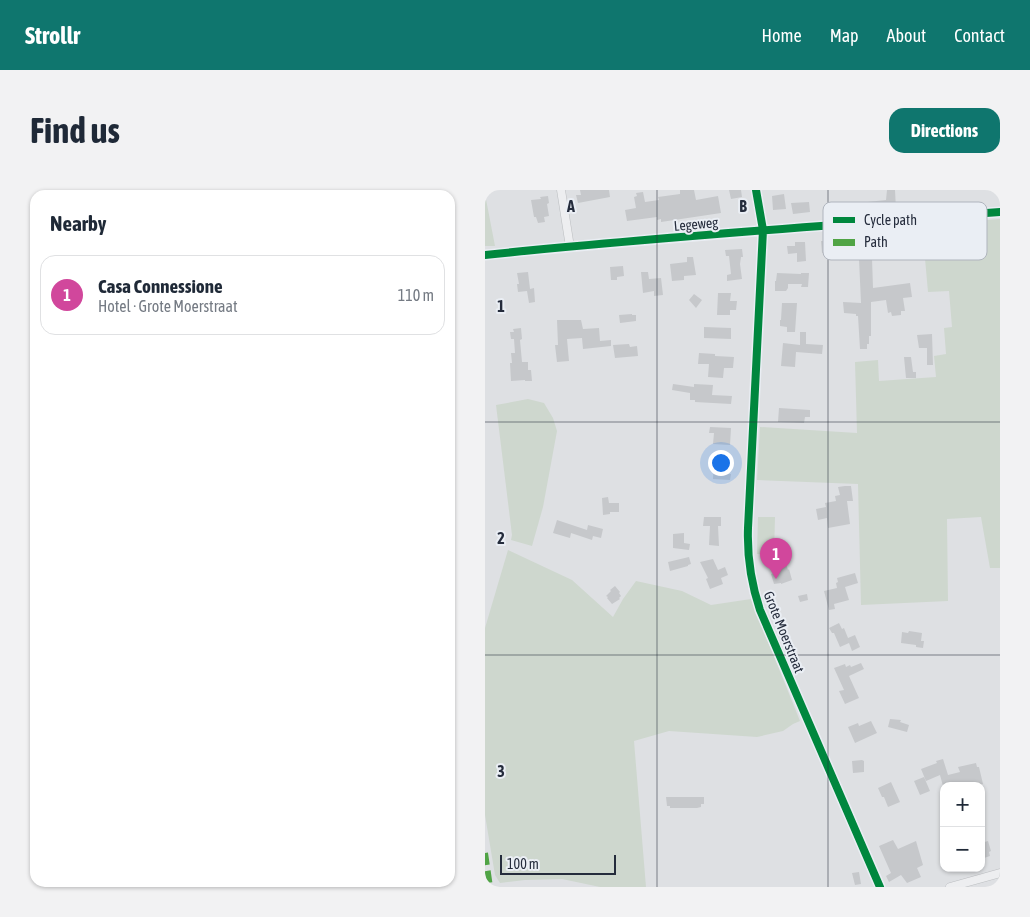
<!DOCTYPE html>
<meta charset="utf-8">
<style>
:root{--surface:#fff;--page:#f2f2f3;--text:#1f2937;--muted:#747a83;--line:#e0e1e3;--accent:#0f766e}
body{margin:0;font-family:"Asap Condensed",sans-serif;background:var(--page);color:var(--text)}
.controls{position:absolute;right:15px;bottom:15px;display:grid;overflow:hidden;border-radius:10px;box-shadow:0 1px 4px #0004}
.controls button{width:45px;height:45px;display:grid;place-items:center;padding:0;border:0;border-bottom:1px solid var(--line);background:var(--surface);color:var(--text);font:25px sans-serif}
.scale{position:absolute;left:15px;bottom:12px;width:116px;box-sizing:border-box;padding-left:5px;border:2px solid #252c3c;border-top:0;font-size:14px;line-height:18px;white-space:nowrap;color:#252c3c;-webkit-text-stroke:4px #eaeef4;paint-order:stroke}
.you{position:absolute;left:235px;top:272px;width:18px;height:18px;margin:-12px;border:4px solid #fff;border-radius:50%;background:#1a73e8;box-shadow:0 0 0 8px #1a73e833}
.badge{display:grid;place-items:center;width:32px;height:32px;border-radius:50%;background:var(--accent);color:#fff;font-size:16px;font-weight:700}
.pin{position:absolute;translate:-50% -41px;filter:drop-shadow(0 1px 2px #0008)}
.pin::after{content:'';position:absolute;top:26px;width:18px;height:15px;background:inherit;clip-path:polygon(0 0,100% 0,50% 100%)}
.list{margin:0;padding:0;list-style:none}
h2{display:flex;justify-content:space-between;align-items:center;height:65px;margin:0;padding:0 20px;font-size:21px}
h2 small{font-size:16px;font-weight:400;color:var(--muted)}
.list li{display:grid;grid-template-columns:32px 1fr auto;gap:15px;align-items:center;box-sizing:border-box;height:80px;margin:0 10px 10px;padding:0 10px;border:1px solid var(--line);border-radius:15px}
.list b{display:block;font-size:19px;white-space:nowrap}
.list p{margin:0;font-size:16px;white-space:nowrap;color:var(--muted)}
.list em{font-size:16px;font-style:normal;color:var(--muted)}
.map{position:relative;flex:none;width:515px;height:697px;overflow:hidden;border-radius:15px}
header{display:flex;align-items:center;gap:30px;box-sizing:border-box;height:70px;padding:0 25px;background:var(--accent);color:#fff}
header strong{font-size:24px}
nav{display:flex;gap:28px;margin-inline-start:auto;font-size:18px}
.intro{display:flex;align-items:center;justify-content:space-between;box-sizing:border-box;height:120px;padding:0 30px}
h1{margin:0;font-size:35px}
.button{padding:12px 22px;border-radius:15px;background:var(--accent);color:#fff;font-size:18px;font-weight:700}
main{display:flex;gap:30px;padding:0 30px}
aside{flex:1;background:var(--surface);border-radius:15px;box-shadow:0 1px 4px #0004}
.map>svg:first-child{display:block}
.green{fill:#ced7ce}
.building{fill:#c6c8cb}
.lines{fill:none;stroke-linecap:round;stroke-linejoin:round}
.street-casing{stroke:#bcbec1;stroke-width:9}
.street{stroke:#edeef0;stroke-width:8}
.quiet{stroke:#50a445;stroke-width:6;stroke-dasharray:12 6;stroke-linecap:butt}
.cycleway-casing{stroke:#eaeef4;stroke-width:11}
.cycleway{stroke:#00873e;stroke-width:8}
.grid{fill:none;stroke:#252c3c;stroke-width:1;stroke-opacity:0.55}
.labels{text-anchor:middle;stroke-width:4;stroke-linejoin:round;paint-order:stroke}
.street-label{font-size:14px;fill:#252c3c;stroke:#eaeef4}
.key{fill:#eaeef4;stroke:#afb4bd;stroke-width:1}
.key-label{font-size:14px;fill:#252c3c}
.grid-label{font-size:16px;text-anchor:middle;font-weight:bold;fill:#252c3c;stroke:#eaeef4;stroke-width:4;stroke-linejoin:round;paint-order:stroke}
</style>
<header>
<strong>Strollr</strong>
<nav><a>Home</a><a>Map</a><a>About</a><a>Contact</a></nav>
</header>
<div class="intro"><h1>Find us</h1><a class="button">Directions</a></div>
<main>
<aside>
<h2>Nearby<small></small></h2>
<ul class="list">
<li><span class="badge" style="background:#d1479c">1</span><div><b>Casa Connessione</b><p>Hotel · Grote Moerstraat</p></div><em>110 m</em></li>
</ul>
</aside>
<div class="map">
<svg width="515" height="697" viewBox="0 0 515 697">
<rect width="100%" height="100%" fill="#dee0e3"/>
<path class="green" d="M0 4 10 56H0Z
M515 29V378H505L496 327 462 329 463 411 376 415 373 294 272 290 275 237 372 243 370 172 393 170 394 191 451 187 449 166 461 164 459 138 467 137 464 101 443 102 437 35Z
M43 209 59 213 68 228 72 241 58 317 47 356 26 350 27 345 11 215Z
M273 327H290L289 365 272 364Z
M23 360 87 390 128 427 138 409 151 391 197 401 226 415 266 409 315 531 308 534 298 541 272 547 184 541 149 551 161 697H115L77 689 40 690 15 693 10 685 0 625V438Z"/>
<path class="building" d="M95 0H124L125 7 93 13 91 5H96Z
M195 0H209L211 10 233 6 236 23 176 32V29L172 30V27L142 31 140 20 151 18 149 7 152 6 151 3 158 2 160 12 174 10 173 7 195 4Z
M244 0H256L257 7 246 9Z
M402 0H410L411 19 374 23 373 13 401 10Z
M299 4 301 19 288 20 287 6Z
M63 6 64 13 62 14 64 26 59 27 60 32 53 33 51 27H49L46 10 56 9 55 7Z
M324 12 325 22 308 24 306 13Z
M336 51H342L343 52 356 51 357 62 337 63Z
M310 52H320L321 71 312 72V63L303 64 302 56H310Z
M257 59 258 67H256L255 74 257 89 242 91V85L246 84 244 66H241L240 60Z
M202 67H208L211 85 199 86V90L187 91 185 74 202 72Z
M387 68 388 98 425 93 427 107 418 108 420 121H416V125L407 126 406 122 403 123 401 110 386 112V146H384V154H382V159H375L373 126H371V124L359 123 358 112 376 113 374 69Z
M138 76 139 86 132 87V90H126L125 77Z
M43 82 45 99 49 98 50 112 44 113 42 101 33 102 32 94H34L32 83Z
M156 82H163L164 89 176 88 178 105 169 106V101L158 103Z
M292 83 316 84V83H324L323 97H316L317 94H303V98L301 101H290V91H291Z
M233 103H246L245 111H252L251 120H245V125H232Z
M209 104 217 110 211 118 204 110Z
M297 113H312L310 142H302V137L295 136V130H296Z
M147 124V125H151V131L135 133 134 125Z
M72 130H96L98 139 114 138 115 151 126 150V156L98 159 97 148 82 149 84 171 72 172 70 155H73Z
M219 137 246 138V149L219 148Z
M36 138 37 149 35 150 37 172H43V180H46L47 191H40V190L26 191 25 173H27L26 163H30L29 149H26L25 142H29L28 139Z
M315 142H321V154L338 155 337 164 311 162 310 177 296 176 298 153 315 155Z
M447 144 448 175H442V158H434L432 145Z
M144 154 145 157 152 156 153 166 130 168 128 155Z
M214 163 230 164V166L249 167 248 178H239L238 188 223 187 224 174H213Z
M419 167H426L428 182H431V188H421Z
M188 194 209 197V194L228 195 227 205 247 206 246 214 210 212V210H205V203L187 200Z
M294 218 325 220V227H320L319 233 293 232Z
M225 237 246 238 245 255 228 254 229 243H224Z
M229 272H244L243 284H246L245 290 228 289Z
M360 296H366L368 311H362L365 334 343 338 342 328 333 330 331 319 341 317 340 313 351 311 350 306 355 305 353 297Z
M123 307 124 313H134V322H125V324L118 325 117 308Z
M219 327H236V336H233L234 356 224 355 225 336H218Z
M72 330 102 340 103 335 118 339 116 348 108 346 107 350 86 343 85 348 68 343Z
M199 343V353L205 354 204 360 188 358V344Z
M204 367 206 374 203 375V376L185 381 183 372Z
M228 369 233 380 240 377 243 385 236 388 238 394 225 399 221 389 223 388 215 372Z
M301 374 303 380 304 379 307 390 296 394V393L289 394 286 384 293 382 292 376Z
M370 383 373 393 360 397 364 410 349 414 350 419 344 420 339 401 352 398 351 393 353 392 352 388Z
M130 396 135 402 134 403 136 406 134 408 135 409 127 414 122 408 123 407 121 406 126 401 125 400Z
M322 404 323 410 315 412 313 406Z
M354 433 357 439 359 438 363 448 370 445 375 457 367 461 364 453 355 457 349 443H347L344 438Z
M424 441 437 443 436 451H439L438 458 431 457V455L416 453 417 442 423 443Z
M376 473 379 479 364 486 374 508 360 514 354 501 359 500 349 478 360 474 361 477 365 475 366 477Z
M405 529 416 530 415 532 424 535 422 542 403 537Z
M386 531 392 543 370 553 363 537 373 533 374 536Z
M458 569 463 585 475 582 473 577 491 573 492 577H494L498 594 492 596H458L455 585 441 591 436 579 452 573 451 571Z
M377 570 379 571V582L368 583 367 571Z
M439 587 445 601 435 605 429 591Z
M406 592 415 612 403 617 399 607H397L393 598Z
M181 607H219V614H216V617L212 618H185V616H182Z
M408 650 413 659 431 651 438 675 432 678 436 687 422 693 416 685 404 692 401 686 406 683 394 656Z
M503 651 506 661 504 662 505 666 496 669V653Z
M374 682 376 694 370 695 367 683Z"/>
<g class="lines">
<g class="street-casing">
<path id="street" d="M76 0 85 57
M271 0 278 40 263 338C262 366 266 393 275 420L395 697
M0 65C171 47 343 36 515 22
M465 697 515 683"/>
</g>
<use href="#street" class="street"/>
<path class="quiet" d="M0 663 5 697"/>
<g class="cycleway-casing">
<path id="cycleway" d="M271 0 278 40 263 338C262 366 266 393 275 420L395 697
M0 65C171 47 343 36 515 22"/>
</g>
<use href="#cycleway" class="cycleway"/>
</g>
<path class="grid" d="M172 0V697M343 0V697M0 232H515M0 465H515"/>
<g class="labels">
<g class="street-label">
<text transform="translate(211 34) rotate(-5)" y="5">Legeweg</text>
<text transform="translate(299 442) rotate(68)" y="5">Grote Moerstraat</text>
</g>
</g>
<rect x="338" y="12" width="164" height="58" rx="8" class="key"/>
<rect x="348" y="27" width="22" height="6" fill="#00873e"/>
<rect x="348" y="49" width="22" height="7" fill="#50a445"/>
<g class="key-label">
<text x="379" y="35">Cycle path</text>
<text x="379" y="57">Path</text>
</g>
<g class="grid-label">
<text x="86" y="22">A</text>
<text x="258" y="22">B</text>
<text x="16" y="122">1</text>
<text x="16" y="354">2</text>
<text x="16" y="587">3</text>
</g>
</svg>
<div class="controls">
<button>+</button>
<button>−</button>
</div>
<div class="scale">100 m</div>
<div class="you"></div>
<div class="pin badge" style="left:291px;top:389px;background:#d1479c">1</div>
</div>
</main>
